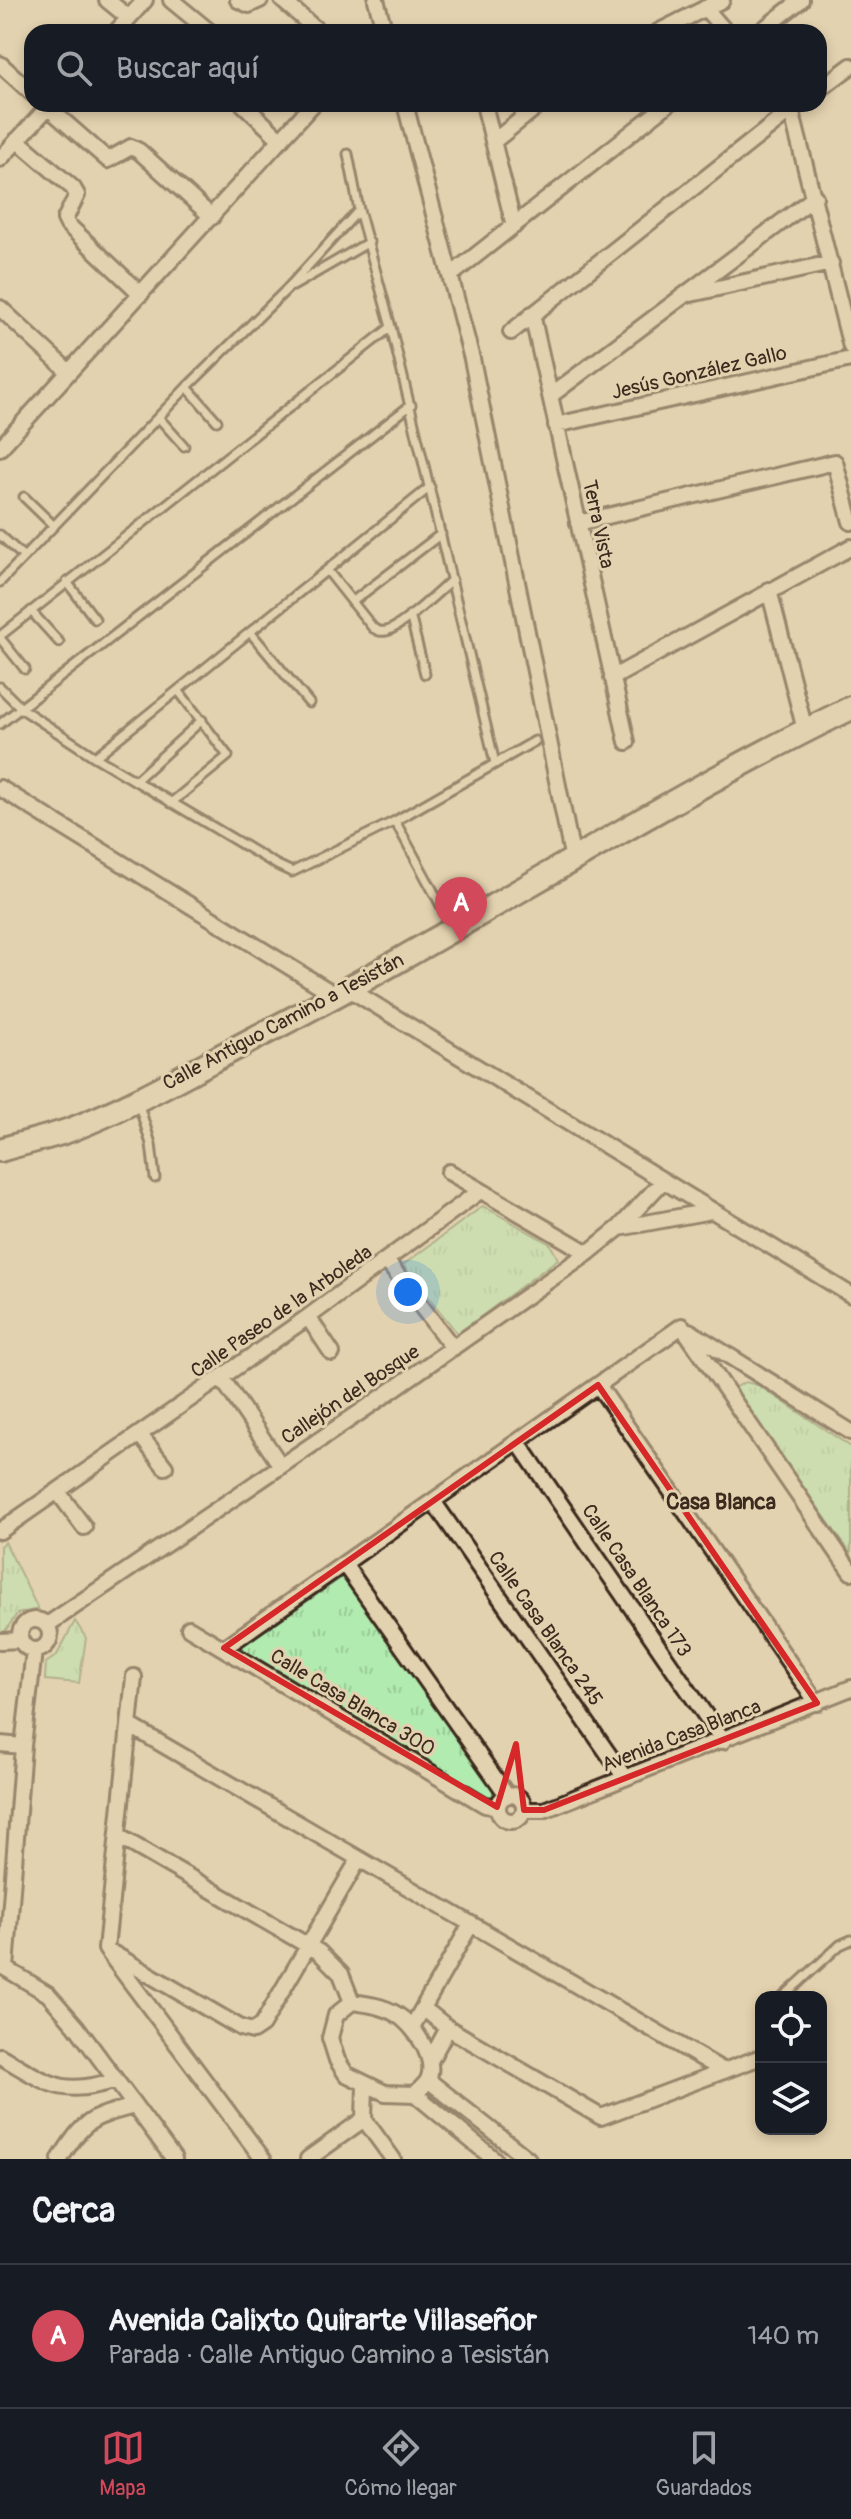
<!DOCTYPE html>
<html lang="es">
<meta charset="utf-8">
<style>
:root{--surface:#171b24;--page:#242831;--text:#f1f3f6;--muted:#9ea1a6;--line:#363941;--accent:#d1495b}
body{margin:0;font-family:Pangolin,sans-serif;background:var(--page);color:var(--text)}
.controls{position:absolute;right:24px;bottom:24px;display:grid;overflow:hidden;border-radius:16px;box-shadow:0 4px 12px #0003}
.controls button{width:72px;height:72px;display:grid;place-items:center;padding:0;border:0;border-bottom:2px solid var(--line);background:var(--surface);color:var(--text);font:40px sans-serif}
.you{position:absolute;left:408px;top:1292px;width:28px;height:28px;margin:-20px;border:6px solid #fff;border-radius:50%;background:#1a73e8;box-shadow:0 0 0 12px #1a73e833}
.badge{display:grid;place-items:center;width:52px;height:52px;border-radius:50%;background:var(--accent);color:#fff;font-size:26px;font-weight:700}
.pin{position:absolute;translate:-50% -66px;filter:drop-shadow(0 2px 4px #0008)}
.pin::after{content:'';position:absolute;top:42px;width:28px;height:24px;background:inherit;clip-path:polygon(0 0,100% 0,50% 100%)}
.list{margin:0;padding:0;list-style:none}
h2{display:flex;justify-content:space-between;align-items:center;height:104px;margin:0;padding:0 32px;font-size:34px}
h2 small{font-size:26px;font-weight:400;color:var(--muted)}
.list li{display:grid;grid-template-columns:52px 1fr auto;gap:24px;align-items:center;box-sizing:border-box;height:144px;padding:0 32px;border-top:2px solid var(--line)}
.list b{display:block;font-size:30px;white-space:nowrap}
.list p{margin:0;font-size:26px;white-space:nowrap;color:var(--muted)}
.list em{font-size:26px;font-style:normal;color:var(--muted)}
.icon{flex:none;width:44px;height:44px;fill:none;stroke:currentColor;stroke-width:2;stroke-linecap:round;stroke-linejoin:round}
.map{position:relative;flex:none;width:851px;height:2159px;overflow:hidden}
.search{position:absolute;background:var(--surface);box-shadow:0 4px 12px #0003;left:24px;right:24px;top:24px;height:88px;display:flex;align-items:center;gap:20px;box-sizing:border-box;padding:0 28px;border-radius:24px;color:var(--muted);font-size:30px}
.sheet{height:248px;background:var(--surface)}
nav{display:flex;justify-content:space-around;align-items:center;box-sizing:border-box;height:112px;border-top:2px solid var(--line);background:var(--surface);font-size:22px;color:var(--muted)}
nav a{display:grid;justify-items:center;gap:4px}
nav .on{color:var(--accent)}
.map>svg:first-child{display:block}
.grass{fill:url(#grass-tufts);stroke:#768a66;stroke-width:2}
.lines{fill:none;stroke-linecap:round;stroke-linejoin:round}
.lane-casing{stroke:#3b2a1e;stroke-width:13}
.street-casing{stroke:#3b2a1e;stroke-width:20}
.secondary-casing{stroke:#3b2a1e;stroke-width:28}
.lane{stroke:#e3d2af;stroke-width:7}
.street{stroke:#e3d2af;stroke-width:14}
.secondary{stroke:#e3d2af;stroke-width:22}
.marked{fill:none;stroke:#d62828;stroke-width:6;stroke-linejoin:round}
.labels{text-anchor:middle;stroke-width:6;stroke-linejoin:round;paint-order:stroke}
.street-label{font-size:20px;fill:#3b2a1e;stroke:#e3d2af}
.neighbourhood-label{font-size:22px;font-weight:bold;fill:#3b2a1e;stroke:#e3d2af}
</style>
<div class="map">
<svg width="851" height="2159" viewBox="0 0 851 2159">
<defs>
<pattern id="grass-tufts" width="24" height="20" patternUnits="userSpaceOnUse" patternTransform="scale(2)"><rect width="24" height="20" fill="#b1ebaf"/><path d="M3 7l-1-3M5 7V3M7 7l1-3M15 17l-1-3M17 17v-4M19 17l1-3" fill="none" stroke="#99ca96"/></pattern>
</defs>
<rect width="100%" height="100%" fill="#e3d2af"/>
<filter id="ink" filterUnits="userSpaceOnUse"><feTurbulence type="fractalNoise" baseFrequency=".0125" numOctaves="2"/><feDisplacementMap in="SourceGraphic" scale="16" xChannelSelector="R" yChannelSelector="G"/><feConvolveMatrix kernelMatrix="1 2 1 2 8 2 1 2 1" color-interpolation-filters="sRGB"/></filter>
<g filter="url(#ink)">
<path class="grass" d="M483 1206 550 1244 558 1259 458 1334 403 1265Z
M745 1382 758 1385 851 1447V1554L733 1389Z
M5 1542 38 1609 17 1614 3 1634 0 1633V1546Z
M342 1577 493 1785V1796H484L239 1648Z
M75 1621 86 1638 79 1683 45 1680 46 1663 57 1655Z"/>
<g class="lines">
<g class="lane-casing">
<path id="lane" d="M293 286 369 242
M391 327 495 763
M187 387 217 421
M158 417 184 446
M24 497 54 526
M0 535 24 557
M327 570 373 628C378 631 380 632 386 631 401 628 438 592 452 580
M0 582 187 387 287 289 359 210
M67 582 95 619
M352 602 441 534
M31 611 59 642
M410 615 425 674
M250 632 309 703
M0 636 391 327 359 210 348 154
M0 638 25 669
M0 687 22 709 95 757 277 865 292 872 395 821 535 741
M0 724 411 405
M95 757 430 487
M135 781 202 720
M171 803 228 756 178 690
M395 821 452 926
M139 1105 151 1144 155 1178
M783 1997 840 1945 851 1940"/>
</g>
<g class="street-casing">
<path id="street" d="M107 0 129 18
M171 0 210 32
M238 0 249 5 260 0
M282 0 319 32
M376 0 385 32
M705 8 726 32
M116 32 145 0
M658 32 722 0
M760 32 801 0
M0 64 32 93
M819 90 851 66
M44 104 108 160 131 147 139 151 212 217
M243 104 281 140
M405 104 472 359 573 860
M484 104 514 226
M786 104 791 110 851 347
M17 140 73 188 77 195 65 219 68 225 141 294
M493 142 540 104
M0 159 51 104
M451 275 668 104
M691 294 831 263
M0 308 69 372
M532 314 627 742
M511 332 799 104
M550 396 815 197
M556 425 851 359
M0 448 313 104
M578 523 835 462 851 522
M769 590 805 730
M612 678 851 547
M0 788 337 996
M349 989 851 1295
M449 1172 588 1253
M619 1228 711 1211
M386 1260 453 1348
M308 1317 332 1353
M682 1326 851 1572
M689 1331 851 1432
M221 1377 281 1466
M598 1385 817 1703
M140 1435 165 1467
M518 1442 723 1741
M58 1492 84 1527
M433 1501 625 1778
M0 1531 308 1317 480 1191
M344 1564 507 1795
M20 1635a15 15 0 1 1 30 0a15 15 0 1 1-30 0Z
M47 1625 375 1402 588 1253 619 1228 663 1181
M189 1628 485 1805 497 1807
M0 1641 21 1640
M224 1648 682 1326
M134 1677 106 1949 263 2159
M129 1725 724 2071
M0 1744 23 1746
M498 1808a13 13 0 1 1 26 0a13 13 0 1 1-26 0Z
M524 1810H544L851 1688
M118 1836 319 1952 341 1974 352 2002
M114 1954 241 2028 253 2031 262 2025 359 1859
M0 1965 48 1994 76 2026 174 2159
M6 1968 23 1746 34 1651
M352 2002C367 2004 383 2006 396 2014 413 2024 438 2058 428 2080 426 2084 419 2090 415 2094L385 2093 346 2074 337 2060 330 2038 336 2015Z
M423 2008 448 2028
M412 2027 471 1924
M0 2056C48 2083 60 2098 116 2080
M430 2061 448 2028 601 2117 761 2057
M428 2080 528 2159
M365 2085 364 2119 393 2159
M415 2094 494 2159
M60 2159C85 2119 90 2118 134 2106
M308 2159 364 2119"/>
</g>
<g class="secondary-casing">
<path id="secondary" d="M0 1150C23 1143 47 1138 70 1130 135 1105 197 1068 259 1036 460 933 648 807 851 708"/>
</g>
<use href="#lane" class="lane"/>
<use href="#street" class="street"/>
<use href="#secondary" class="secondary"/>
</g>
</g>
<path d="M0 0H851V2159H0ZM598 1385 817 1703 544 1810H524L516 1744 497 1807 224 1648Z" fill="#e3d2af" fill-opacity=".55" fill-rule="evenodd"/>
<path class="marked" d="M598 1385 817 1703 544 1810H524L516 1744 497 1807 224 1648Z"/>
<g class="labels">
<g class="street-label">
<text transform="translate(699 372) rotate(-13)" y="7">Jesús González Gallo</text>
<text transform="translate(599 524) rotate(78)" y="7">Terra Vista</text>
<text transform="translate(283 1021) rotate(-28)" y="7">Calle Antiguo Camino a Tesistán</text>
<text transform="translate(281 1311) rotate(-35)" y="7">Calle Paseo de la Arboleda</text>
<text transform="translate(350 1394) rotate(-34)" y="7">Callejón del Bosque</text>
<text transform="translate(637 1580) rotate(56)" y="7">Calle Casa Blanca 173</text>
<text transform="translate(546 1628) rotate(55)" y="7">Calle Casa Blanca 245</text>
<text transform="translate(353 1702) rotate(31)" y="7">Calle Casa Blanca 300</text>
<text transform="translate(681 1735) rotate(-21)" y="7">Avenida Casa Blanca</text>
</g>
<g class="neighbourhood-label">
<text x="721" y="1509">Casa Blanca</text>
</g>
</g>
</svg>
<div class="controls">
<button><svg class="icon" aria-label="locate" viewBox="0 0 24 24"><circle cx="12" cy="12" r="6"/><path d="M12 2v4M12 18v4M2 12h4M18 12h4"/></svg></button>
<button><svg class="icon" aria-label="layers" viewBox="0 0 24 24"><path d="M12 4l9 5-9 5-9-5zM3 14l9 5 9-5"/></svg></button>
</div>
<div class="you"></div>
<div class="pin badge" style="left:461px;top:943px">A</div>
<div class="search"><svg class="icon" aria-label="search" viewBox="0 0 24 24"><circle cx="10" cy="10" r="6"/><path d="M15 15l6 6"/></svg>Buscar aquí</div>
</div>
<section class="sheet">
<h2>Cerca<small></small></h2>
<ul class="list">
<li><span class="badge">A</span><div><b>Avenida Calixto Quirarte Villaseñor</b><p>Parada · Calle Antiguo Camino a Tesistán</p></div><em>140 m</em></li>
</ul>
</section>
<nav>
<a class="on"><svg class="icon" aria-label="map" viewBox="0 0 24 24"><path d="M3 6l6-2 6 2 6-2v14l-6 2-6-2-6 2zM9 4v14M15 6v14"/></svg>Mapa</a>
<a><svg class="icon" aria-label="directions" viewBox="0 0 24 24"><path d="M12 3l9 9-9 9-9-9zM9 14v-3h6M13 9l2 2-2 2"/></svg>Cómo llegar</a>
<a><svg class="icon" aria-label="saved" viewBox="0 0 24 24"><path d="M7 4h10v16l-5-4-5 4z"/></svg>Guardados</a>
</nav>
